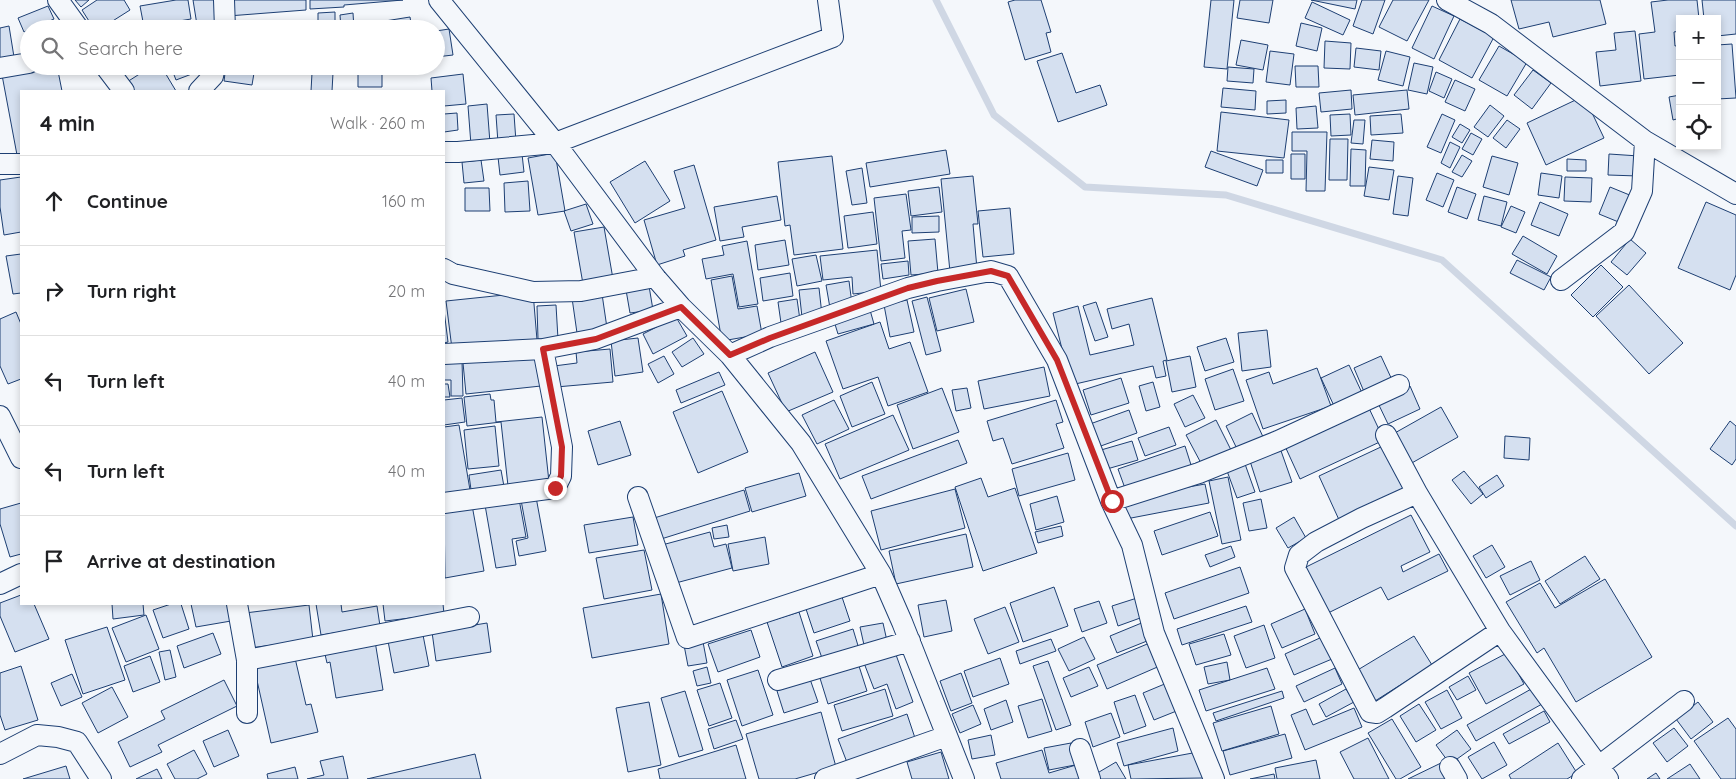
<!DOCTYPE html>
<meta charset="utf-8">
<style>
:root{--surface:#fff;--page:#f6f6f6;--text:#202124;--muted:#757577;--line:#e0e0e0}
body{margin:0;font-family:Quicksand,sans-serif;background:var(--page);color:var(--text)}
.controls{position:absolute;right:15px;top:15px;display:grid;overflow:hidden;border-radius:0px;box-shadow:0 2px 8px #0003}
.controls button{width:45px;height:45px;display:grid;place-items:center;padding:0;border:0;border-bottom:1px solid var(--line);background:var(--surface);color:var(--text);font:25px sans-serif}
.stop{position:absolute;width:15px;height:15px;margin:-11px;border:4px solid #c62828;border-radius:50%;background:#fff}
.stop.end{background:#c62828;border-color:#fff;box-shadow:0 1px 5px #0008}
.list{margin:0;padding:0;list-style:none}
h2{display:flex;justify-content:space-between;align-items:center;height:65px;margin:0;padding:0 20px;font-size:21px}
h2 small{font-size:16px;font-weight:400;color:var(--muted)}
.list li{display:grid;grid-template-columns:32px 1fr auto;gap:15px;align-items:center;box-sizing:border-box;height:90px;padding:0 20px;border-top:1px solid var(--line)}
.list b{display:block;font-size:19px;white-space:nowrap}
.list em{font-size:16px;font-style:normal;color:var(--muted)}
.icon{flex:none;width:28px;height:28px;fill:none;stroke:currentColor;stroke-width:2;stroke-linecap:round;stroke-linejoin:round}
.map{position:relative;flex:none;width:1736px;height:779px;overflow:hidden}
.search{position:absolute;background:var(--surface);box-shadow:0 2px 8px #0003;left:20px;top:20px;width:425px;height:55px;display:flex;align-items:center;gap:12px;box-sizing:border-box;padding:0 18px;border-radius:28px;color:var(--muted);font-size:19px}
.panel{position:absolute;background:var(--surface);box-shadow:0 2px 8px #0003;left:20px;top:90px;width:425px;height:515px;border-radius:0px}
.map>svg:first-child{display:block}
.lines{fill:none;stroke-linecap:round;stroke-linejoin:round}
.stream{stroke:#cfd7e4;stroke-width:7}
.building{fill:#d5e0f0;stroke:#1d3f73}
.street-casing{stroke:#1d3f73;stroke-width:22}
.street{stroke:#f4f7fb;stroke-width:20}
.route{stroke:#c62828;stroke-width:6}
</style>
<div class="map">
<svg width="1736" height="779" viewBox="0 0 1736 779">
<rect width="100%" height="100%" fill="#f4f7fb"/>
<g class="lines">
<path class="stream" d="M936 0 994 115 1085 187 1226 195 1442 260 1736 526"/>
</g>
<path class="building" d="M75 0H89L81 7Z
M97 0H124L130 10 100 29H94L82 10Z
M176 0H188L191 19 144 27 140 6Z
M193 0H216L220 21 197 25Z
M227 0H306V10L228 16Z
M310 0H403L344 5V7L310 9Z
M1015 0H1041L1051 32 1046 33 1051 52 1025 60 1008 2Z
M1211 0H1234L1227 69 1204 67Z
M1240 0H1273L1269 23 1237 18Z
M1311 0H1357L1355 9Z
M1362 0H1385L1373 34 1353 26Z
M1393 0H1429L1407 41 1379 27Z
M1511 0H1600L1606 24 1553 37 1549 22 1519 29Z
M1668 0H1697L1699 19H1680V31L1674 32 1675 46 1680 45V75L1644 79 1639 34 1655 32 1651 2Z
M1702 0H1736V34L1717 36V19H1704Z
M1312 2 1350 20 1343 35 1305 18Z
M48 6 54 19 24 32 18 18Z
M1432 6 1454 16 1434 59 1412 48Z
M335 12V29H318V13Z
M353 13 354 29H341L340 15Z
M410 17 412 29H386L385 21Z
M1460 19 1494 37 1472 78 1439 60Z
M1301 23 1322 28 1317 51 1296 46Z
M373 24 374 29H359V26Z
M9 26 14 57 0 59V28Z
M311 26V29H279Z
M449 29 453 55 436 57V31Z
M1635 31 1641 81 1600 86 1596 52 1616 50 1614 33Z
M1241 40 1268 45 1263 70 1236 65Z
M1325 41 1351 43 1350 69 1324 68Z
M1732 44 1736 98 1717 99V45Z
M1499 46 1527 62 1507 96 1479 80Z
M1356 48 1381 51 1379 70 1354 67Z
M1270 51 1294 54 1290 85 1266 82Z
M1386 51 1410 57 1403 86 1378 80Z
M1062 53 1076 93 1100 85 1107 105 1058 122 1037 61Z
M1414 63 1433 67 1427 94 1408 90Z
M50 66H57L62 91H21V154L17 155 2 75Z
M115 66H139V67L116 71Z
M152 66H161L176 91H133L127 82Z
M173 66H195L197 72 176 80 171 67Z
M226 66 255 67 252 85 224 81Z
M276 66H314V68L276 71Z
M358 66H382V87H358Z
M392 66H412V69L393 72Z
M1295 66H1318L1319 87H1296Z
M1228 67 1254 69 1253 83 1227 81Z
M1533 70 1551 83 1532 109 1514 95Z
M1436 72 1452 79 1444 98 1429 91Z
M312 73H333L332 91H311Z
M463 74 466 104 444 106V91H432L431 78Z
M1455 80 1475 89 1465 111 1445 102Z
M1223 88 1256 91 1255 110 1221 107Z
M1351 90 1352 109 1321 112 1319 93Z
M1407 90 1409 109 1355 115 1353 95Z
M1680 95V118L1673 120 1669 97Z
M1584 96 1604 138 1546 165 1527 123Z
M1286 100V113L1267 114V101Z
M487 104 490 143 471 145 468 106Z
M1490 105 1504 116 1488 137 1474 127Z
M1316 106 1318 128 1297 129 1296 108Z
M1221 112 1289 120 1284 158 1217 151Z
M457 113 458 130 444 132V114Z
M514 114 516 142 498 143 496 115Z
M1350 114 1351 135 1331 136 1330 115Z
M1401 114 1403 133 1371 135 1370 116Z
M1442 114 1455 120 1441 153 1427 147Z
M1354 120H1365L1363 144 1351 143Z
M1507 120 1520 129 1506 148 1493 138Z
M1460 124 1470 130 1462 143 1452 137Z
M1292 132H1327L1325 191H1306L1307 151H1292Z
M1471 133 1482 139 1473 155 1462 149Z
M1330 139H1348L1347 180H1329Z
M1372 140 1394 142 1393 161 1370 159Z
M1450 142 1460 147 1450 168 1441 163Z
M1351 149 1366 150 1365 186H1350Z
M946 150 950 174 870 187 866 163Z
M1211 151 1263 170 1257 186 1205 167Z
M555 153 565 211 538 215 528 158Z
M522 154 524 172 500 175 498 157Z
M1291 154H1305V179H1291Z
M1609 154 1639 156 1638 176 1608 175Z
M1462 155 1472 161 1462 177 1452 172Z
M832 156 843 249 794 255 790 225 785 226 778 162Z
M1492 156 1518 163 1509 195 1483 187Z
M1567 159 1586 160V171H1567Z
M481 160 484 181 464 183 462 162Z
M1266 160H1283V173H1266Z
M645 161 670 201 635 223 610 182Z
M694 165 716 240 683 250 685 256 657 265 644 220 685 208 674 171Z
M1369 167 1394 170 1389 200 1364 196Z
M862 168 867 203 852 205 846 171Z
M1437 173 1454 180 1443 207 1426 200Z
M1541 173 1562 176 1559 198 1538 195Z
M973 176 978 224H973L977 269 950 272 941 179Z
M1398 176 1413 178 1408 216 1393 214Z
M21 177V232L4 235 0 207V180Z
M1565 177 1592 178 1591 202 1564 201Z
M528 181 530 211 505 212 504 183Z
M939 187 942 212 911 216 908 191Z
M1457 187 1476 194 1467 219 1448 212Z
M1610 187 1632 196 1621 223 1599 214Z
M465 188H489L490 211H465Z
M906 194 911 230 902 231 905 258 881 261 874 198Z
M777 196 781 220 742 227 744 237 720 241 714 207Z
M1484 196 1507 202 1501 226 1478 220Z
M1540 202 1568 214 1559 236 1531 225Z
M1706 202 1736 215V275L1730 290 1678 268Z
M586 204 593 224 571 231 564 211Z
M1511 206 1525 212 1516 233 1501 227Z
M1010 208 1014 254 983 257 978 211Z
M873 212 877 244 848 248 844 216Z
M939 216V232L912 233V217Z
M604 227 613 279 583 284 574 232Z
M1523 236 1557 256 1547 274 1512 254Z
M935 239 938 273 911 275 908 241Z
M1630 239 1646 253 1627 275 1611 262Z
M785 240 789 265 758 270 755 245Z
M747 241 758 304 739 307 733 274 706 279 702 259 724 255 722 246Z
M877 250 881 291 853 294 852 277 823 280 820 256Z
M21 254V293L13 294 6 256Z
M816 255 822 281 797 286 792 259Z
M1517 260 1551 277 1544 290 1510 273Z
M908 261 909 275 883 279 881 264Z
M1601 265 1623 287 1593 317 1571 295Z
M790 273 793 296 763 301 760 278Z
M732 276 738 309 757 306 762 334 722 341 711 280Z
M849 281 852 304 830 308 826 285Z
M1629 285 1683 343 1649 374 1596 316Z
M649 286 653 310 630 313 626 290Z
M819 288 822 315 802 317 799 290Z
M966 289 974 322 937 331 929 298Z
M533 292 537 340 452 349 446 301Z
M602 294 607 328 577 333 572 298Z
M927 297 941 351 926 355 912 301Z
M1152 298 1167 360 1163 361 1166 376 1156 378 1153 366 1071 385 1053 313 1078 306 1090 355 1134 345 1129 324 1112 329 1107 309Z
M797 299 800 320 781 323 778 302Z
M907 300 914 332 890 337 884 305Z
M1096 302 1108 337 1095 341 1083 306Z
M556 305 558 339H538L537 306Z
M444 310 448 342 444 343Z
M870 310 874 324 838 334 834 321Z
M16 312 21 324V379L8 384 0 366V319Z
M676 317 687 336 653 354 643 334Z
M880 322 889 349 910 342 928 392 888 406 878 377 843 389 826 341Z
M1267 330 1271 367 1242 371 1238 333Z
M638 338 643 372 615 376 611 341Z
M693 338 704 354 682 367 672 352Z
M1226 338 1234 362 1205 371 1197 347Z
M610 349 613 382 556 387 554 366 577 363 576 352Z
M815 352 833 392 786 412 768 373Z
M538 355 541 386 466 394 463 363Z
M664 356 674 374 658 383 648 364Z
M1190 356 1196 387 1172 392 1166 361Z
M1381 356 1393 382 1365 394 1354 368Z
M462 361 463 396H451V380H444V362Z
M1349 365 1363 395 1335 408 1321 378Z
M1044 367 1050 396 984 409 978 381Z
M1317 368 1331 406 1263 429 1246 380 1269 372 1273 384Z
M1233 369 1244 401 1215 410 1205 379Z
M719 372 725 385 681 403 676 390Z
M1121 378 1129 403 1091 415 1083 390Z
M872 382 885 414 852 427 840 396Z
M1153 382 1160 407 1146 411 1139 386Z
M444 384H448L450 397H444Z
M1410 386 1420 409 1388 424 1377 401Z
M942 388 959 432 913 449 897 405Z
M967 388 971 408 956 411 952 390Z
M722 391 748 452 698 473 673 412Z
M490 394 491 400H494L496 422 542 417 549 482 508 486 501 422 467 426 464 397Z
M1193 395 1205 418 1185 427 1174 404Z
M462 398 465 422 444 425V400Z
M834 400 849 429 817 444 802 415Z
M1056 400 1063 422 1056 424 1064 448 1012 464 1003 438 993 441 987 421Z
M1367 404 1384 440 1300 479 1284 444Z
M1441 407 1458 437 1410 464 1393 434Z
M1129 410 1137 433 1098 447 1090 424Z
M1252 413 1264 439 1238 451 1226 426Z
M893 415 909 450 840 479 825 444Z
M1216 420 1231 450 1202 465 1186 435Z
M620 421 631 455 598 465 588 431Z
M1730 421 1736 426V459L1732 465 1710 449Z
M459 425 470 490 444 494V427Z
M495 426 499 466 468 469 464 430Z
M1169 427 1176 445 1145 456 1138 438Z
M1505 436 1530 438 1529 460 1504 458Z
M958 440 967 463 871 499 862 476Z
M1132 441 1138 460 1107 469 1101 450Z
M1185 446 1192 468 1126 491 1118 469Z
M1383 446 1405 492 1340 522 1319 476Z
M1280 448 1292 482 1260 492 1249 458Z
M1068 453 1075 480 1019 496 1012 469Z
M1245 464 1255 492 1237 498 1227 471Z
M501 470 505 492 472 497 469 475Z
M1464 471 1483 494 1471 504 1452 480Z
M799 473 806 496 752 512 745 488Z
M1497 475 1504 486 1486 498 1479 487Z
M1228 477 1241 540 1222 544 1209 481Z
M981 478 988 497 1015 488 1037 553 983 571 955 487Z
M1205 484 1209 503 1126 519 1122 499Z
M955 489 965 528 881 550 871 511Z
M744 490 750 511 658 540 651 519Z
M1057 496 1064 522 1036 530 1030 504Z
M536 497 546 551 519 556 516 541 528 538 521 500Z
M519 499 526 537 512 539 516 565 496 568 485 505Z
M1261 499 1267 528 1249 531 1243 503Z
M21 503V554L10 557 0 524V509Z
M472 505 484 571 445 578 444 510Z
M1210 512 1218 536 1162 555 1154 531Z
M1411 515 1430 552 1401 566 1403 572 1439 554 1448 571 1388 600 1381 587 1324 615 1302 569Z
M633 517 638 545 589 553 584 525Z
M1294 517 1306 538 1288 548 1276 528Z
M727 525 729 537 714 539 712 528Z
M1061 526 1063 536 1038 543 1035 532Z
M710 532 714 547 726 544 732 568 672 584 662 545Z
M966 534 973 567 896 584 889 551Z
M765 537 769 564 733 571 728 544Z
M1492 545 1505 567 1486 578 1473 556Z
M1231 546 1235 557 1210 567 1205 555Z
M644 550 652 590 604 599 596 558Z
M1585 556 1600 579 1560 604 1545 581Z
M1531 561 1540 580 1510 595 1500 576Z
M1240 567 1249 593 1174 619 1165 593Z
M1605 579 1652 657 1576 702 1544 648 1537 653 1506 602 1540 583 1555 608Z
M1054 587 1068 626 1023 642 1010 603Z
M661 594 669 644 592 658 583 608Z
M841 594 850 621 814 633 805 606Z
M21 595V604H34L49 639 15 652 0 616V603Z
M1137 598 1143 617 1118 626 1112 606Z
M946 600 952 631 924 637 918 605Z
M1099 601 1107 623 1082 632 1074 609Z
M112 604H143L144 615 113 619Z
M171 604H181L189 629 163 638 153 610Z
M191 604H227L231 621 196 627Z
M316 604H341L342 612 377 606 380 626 321 635Z
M383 604H443L444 614 385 621Z
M309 605 313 640 249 648 245 613Z
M1246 606 1252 622 1182 645 1177 629Z
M1005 607 1019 642 988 654 974 619Z
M1305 609 1315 634 1282 648 1271 624Z
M799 612 813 656 782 667 767 622Z
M146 615 159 649 126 662 112 628Z
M1144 622 1152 639 1117 653 1110 636Z
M487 623 491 652 436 661 432 632Z
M883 623 887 641 864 645 860 627Z
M1264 625 1275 658 1246 668 1234 636Z
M107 627 125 680 83 694 65 640Z
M853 629 859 649 823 661 816 641Z
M751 630 760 657 718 672 708 644Z
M213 633 221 654 184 668 177 646Z
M1224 634 1231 655 1196 665 1189 644Z
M423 635 429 666 394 673 388 641Z
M1414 636 1432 665 1375 701 1356 671Z
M1084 637 1095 659 1069 671 1058 649Z
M1322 637 1332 659 1294 675 1285 654Z
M1051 639 1056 651 1020 664 1016 651Z
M375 641 383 690 336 698 330 662 327 663 324 650Z
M703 642 707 663 688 666 684 645Z
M1152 642 1162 665 1107 689 1097 665Z
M170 650 176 677 165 680 159 652Z
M895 652 913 702 896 709 887 684 874 689 864 663Z
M1507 653 1524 684 1486 704 1469 673Z
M150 656 160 682 133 692 124 666Z
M295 658 306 705 311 704 318 732 271 743 254 667Z
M1000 658 1009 684 973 697 964 671Z
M1048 661 1071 725 1056 730 1033 666Z
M1227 662 1230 680 1208 684 1204 667Z
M858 663 867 691 828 704 819 675Z
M21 666 38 720 5 730 0 715V673Z
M707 667 711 683 697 686 693 671Z
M1089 667 1098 686 1071 697 1063 678Z
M1267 668 1275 689 1206 711 1199 690Z
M1335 668 1342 684 1304 702 1296 686Z
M758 670 773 715 742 726 727 680Z
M961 673 972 703 951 711 940 681Z
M72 674 82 697 61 706 51 683Z
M1468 676 1476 690 1457 700 1449 687Z
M810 679 818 702 784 713 777 691Z
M224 680 237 706 158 745 162 752 130 767 118 742 165 719 161 711Z
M720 683 732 718 709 726 697 690Z
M1167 683 1179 710 1154 720 1143 693Z
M112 687 128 717 98 733 82 703Z
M1533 688 1542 704 1476 741 1467 725Z
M885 689 893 716 842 731 834 705Z
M1346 689 1354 702 1326 717 1319 704Z
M1447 690 1462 718 1441 729 1425 702Z
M685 691 703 750 679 757 661 698Z
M1282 691 1284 698 1216 721 1213 713Z
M1135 695 1146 726 1124 734 1114 702Z
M1042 699 1052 731 1028 738 1018 706Z
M1006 700 1013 722 991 730 984 709Z
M649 702 661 765 628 772 616 708Z
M1698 702 1713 722 1691 739 1676 719Z
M1419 704 1436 730 1416 742 1400 716Z
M973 705 981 724 960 733 952 714Z
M1271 706 1279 734 1222 751 1213 723Z
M1354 708 1362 727 1305 750 1291 715 1306 709 1313 725Z
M1544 711 1550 722 1509 744 1503 734Z
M821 712 836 767 795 779H759L746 734Z
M1111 713 1120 737 1093 747 1085 722Z
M907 714 916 741 848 765 838 739Z
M1728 718 1736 729V779H1721L1694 741Z
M1392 719 1421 767 1400 779H1396L1368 733Z
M736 720 743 739 714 749 708 729Z
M1173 728 1178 751 1124 766 1117 743Z
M1674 728 1688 746 1667 762 1653 743Z
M228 730 239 756 214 767 203 741Z
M1457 730 1471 749 1450 764 1436 745Z
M1285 734 1292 758 1230 775 1223 751Z
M991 735 995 755 972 759 968 740Z
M1368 738 1389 779H1354L1340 752Z
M1494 742 1507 765 1482 779 1468 757Z
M1071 743 1075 765 1049 770 1044 748Z
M1558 743 1577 773 1567 779H1511L1509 775Z
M736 745 746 779H660L658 769Z
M194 750 207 774 197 779H175L167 764Z
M1042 750 1049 773 1076 765 1080 779H1001L996 763Z
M941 752 949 779H912L907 762Z
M1198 752 1203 778 1131 779 1128 765Z
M475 754 481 779H367Z
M343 756 348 779H307L324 775 320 761Z
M1316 760 1320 779H1277L1275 768Z
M1116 762 1126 779H1090L1089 778Z
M1441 763 1449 779H1408Z
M1690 764 1700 779H1667Z
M66 766 70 779H23Z
M295 767 298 779H268L267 774Z
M157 769 162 779H136Z
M1656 773 1660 779H1647Z
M1274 774 1275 779H1250Z"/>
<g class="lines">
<g class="street-casing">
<path id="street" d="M58 0 79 29
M224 0 225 29
M439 0 555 143 655 277 681 307 730 355 801 443 881 574 902 622 964 779
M1447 0 1491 24 1645 141 1736 194
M105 66 124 91
M0 68 29 63
M199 91 213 76 215 66
M444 152H458L555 143 833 37 828 0
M0 164H21
M444 269 453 274 533 292 581 291 655 277
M1561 280 1624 232 1642 191 1645 141
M444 354 543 349 595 339 681 307
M730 355 770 337 908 288 937 281 991 271 1008 276 1057 360 1111 501 1132 545 1154 633 1214 779
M0 416 21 458
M1386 435 1417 493
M638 497 687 638 881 574
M1111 501 1199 473 1278 441 1399 385
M444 503 555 488 561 476 562 447 543 349
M0 584 21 574
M237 604 247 660V713
M1500 631 1385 708 1377 713 1370 712 1295 568 1299 555 1316 542 1362 518 1417 493 1500 631 1608 779
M247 660 469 617
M778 680 910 641
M1080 749 1090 779
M0 754 37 735 58 737 77 742 101 779
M1450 767 1457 779
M825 779 947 736
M1582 779 1684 701"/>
</g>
<use href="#street" class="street"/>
</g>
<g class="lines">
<path class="route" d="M555 488 561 476 562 447 543 349 596 339 681 307 730 355 770 338 908 288 937 281 991 271 1008 276 1057 360 1112 501"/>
</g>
</svg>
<div class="controls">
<button>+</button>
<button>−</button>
<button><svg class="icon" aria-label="locate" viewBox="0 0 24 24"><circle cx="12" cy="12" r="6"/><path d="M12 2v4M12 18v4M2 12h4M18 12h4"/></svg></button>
</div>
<div class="stop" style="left:1112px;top:501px"></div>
<div class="stop end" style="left:555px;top:488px"></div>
<div class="search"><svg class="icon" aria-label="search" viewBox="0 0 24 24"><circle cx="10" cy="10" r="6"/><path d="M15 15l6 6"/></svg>Search here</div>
<section class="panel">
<h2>4 min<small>Walk · 260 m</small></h2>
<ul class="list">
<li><svg class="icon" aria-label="ahead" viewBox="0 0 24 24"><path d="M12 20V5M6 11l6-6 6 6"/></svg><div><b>Continue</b></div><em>160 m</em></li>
<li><svg class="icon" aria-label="right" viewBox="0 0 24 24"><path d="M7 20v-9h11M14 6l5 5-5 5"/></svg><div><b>Turn right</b></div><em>20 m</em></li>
<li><svg class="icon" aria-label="left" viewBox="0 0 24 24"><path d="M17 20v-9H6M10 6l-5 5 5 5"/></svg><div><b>Turn left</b></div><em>40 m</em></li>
<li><svg class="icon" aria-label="left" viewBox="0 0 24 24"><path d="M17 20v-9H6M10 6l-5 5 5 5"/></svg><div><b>Turn left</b></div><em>40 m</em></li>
<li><svg class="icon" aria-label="arrive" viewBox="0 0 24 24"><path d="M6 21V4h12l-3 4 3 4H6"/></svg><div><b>Arrive at destination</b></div></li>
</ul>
</section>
</div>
